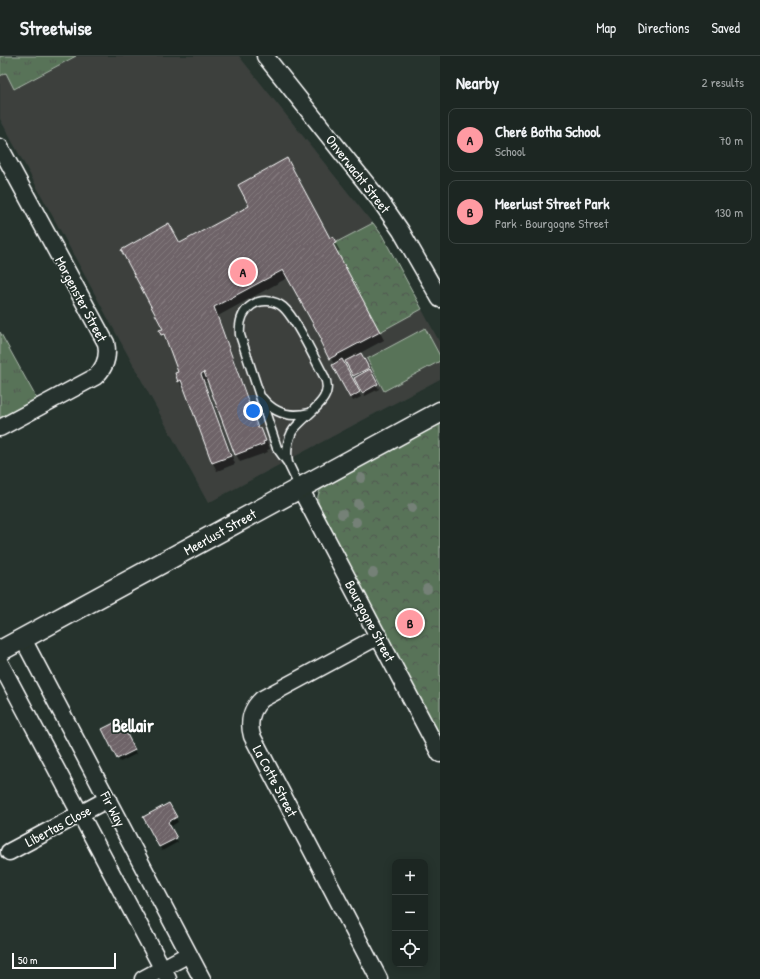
<!DOCTYPE html>
<meta charset="utf-8">
<style>
:root{--surface:#1c2622;--page:#252e2a;--text:#f1f3f6;--muted:#a0a5a5;--line:#3a4340;--accent:#ff9aa2}
body{margin:0;font-family:"Patrick Hand",sans-serif;background:var(--page);color:var(--text)}
.controls{position:absolute;right:12px;bottom:12px;display:grid;overflow:hidden;border-radius:8px;box-shadow:0 2px 10px #0003}
.controls button{width:36px;height:36px;display:grid;place-items:center;padding:0;border:0;border-bottom:1px solid var(--line);background:var(--surface);color:var(--text);font:20px sans-serif}
.scale{position:absolute;left:12px;bottom:10px;width:104px;box-sizing:border-box;padding-left:4px;border:2px solid #fff;border-top:0;font-size:11px;line-height:14px;white-space:nowrap;color:#fff;-webkit-text-stroke:3px #26332d;paint-order:stroke}
.you{position:absolute;left:253px;top:355px;width:14px;height:14px;margin:-10px;border:3px solid #fff;border-radius:50%;background:#1a73e8;box-shadow:0 0 0 6px #1a73e833}
.badge{display:grid;place-items:center;width:26px;height:26px;border-radius:50%;background:var(--accent);color:#111;font-size:13px;font-weight:700}
.pin{position:absolute;translate:-50% -50%;border:2px solid #fff;box-shadow:0 1px 4px #0006}
.list{margin:0;padding:0;list-style:none}
h2{display:flex;justify-content:space-between;align-items:center;height:52px;margin:0;padding:0 16px;font-size:17px}
h2 small{font-size:13px;font-weight:400;color:var(--muted)}
.list li{display:grid;grid-template-columns:26px 1fr auto;gap:12px;align-items:center;box-sizing:border-box;height:64px;margin:0 8px 8px;padding:0 8px;border:1px solid var(--line);border-radius:8px}
.list b{display:block;font-size:15px;white-space:nowrap}
.list p{margin:0;font-size:13px;white-space:nowrap;color:var(--muted)}
.list em{font-size:13px;font-style:normal;color:var(--muted)}
.icon{flex:none;width:22px;height:22px;fill:none;stroke:currentColor;stroke-width:2;stroke-linecap:round;stroke-linejoin:round}
.map{position:relative;flex:none;width:440px;height:923px;overflow:hidden}
header{display:flex;align-items:center;gap:24px;box-sizing:border-box;height:56px;padding:0 20px;background:var(--surface);border-bottom:1px solid var(--line)}
header strong{font-size:19px}
nav{display:flex;gap:22px;margin-inline-start:auto;font-size:14px}
main{display:flex}
aside{flex:1;background:var(--surface)}
.map>svg:first-child{display:block}
.built{fill:#3c413e}
.grass{fill:url(#grass-tufts);stroke:#acb9ac}
.park{fill:url(#park-crowns);stroke:#acb9ac}
.pitch{fill:#597359;stroke:#acb9ac}
.shadow{fill:#0007}
.building{fill:url(#building-hatch);stroke:#fff}
.lines{fill:none;stroke-linecap:round;stroke-linejoin:round}
.service-casing{stroke:#fff;stroke-width:11}
.minor-casing{stroke:#fff;stroke-width:19}
.tertiary-casing{stroke:#fff;stroke-width:23}
.service{stroke:#26332d;stroke-width:8}
.minor{stroke:#26332d;stroke-width:16}
.tertiary{stroke:#26332d;stroke-width:20}
.tree{fill:#748177}
.labels{text-anchor:middle;stroke-width:3.5;stroke-linejoin:round;paint-order:stroke}
.street-label{font-size:14px;fill:#fff;stroke:#26332d}
.district-label{font-size:18px;font-weight:bold;fill:#fff;stroke:#26332d}
</style>
<header>
<strong>Streetwise</strong>
<nav><a>Map</a><a>Directions</a><a>Saved</a></nav>
</header>
<main>
<div class="map">
<svg width="440" height="923" viewBox="0 0 440 923">
<defs>
<pattern id="grass-tufts" width="24" height="20" patternUnits="userSpaceOnUse"><rect width="24" height="20" fill="#597359"/><path d="M3 7l-1-3M5 7V3M7 7l1-3M15 17l-1-3M17 17v-4M19 17l1-3" fill="none" stroke="#515a51"/></pattern>
<pattern id="park-crowns" width="20" height="18" patternUnits="userSpaceOnUse"><rect width="20" height="18" fill="#597359"/><path d="M2 6a3 3 0 1 1 6 0M12 15a3 3 0 1 1 6 0" fill="none" stroke="#515a51"/></pattern>
<pattern id="building-hatch" width="6" height="6" patternUnits="userSpaceOnUse"><rect width="6" height="6" fill="#6e6367"/><path d="M-1 1l2-2M0 6l6-6M5 7l2-2" fill="none" stroke="#847a7e"/></pattern>
</defs>
<rect width="100%" height="100%" fill="#26332d"/>
<filter id="ink" filterUnits="userSpaceOnUse"><feTurbulence type="fractalNoise" baseFrequency=".025" numOctaves="2"/><feDisplacementMap in="SourceGraphic" scale="8" xChannelSelector="R" yChannelSelector="G"/><feConvolveMatrix kernelMatrix="1 2 1 2 8 2 1 2 1" color-interpolation-filters="sRGB"/></filter>
<g filter="url(#ink)">
<path class="built" d="M76 0H239L382 179 440 287V323L208 447 0 63V20L6 17 14 33Z"/>
<path class="grass" d="M0 0H76L14 33 6 17 0 20Z
M0 276 37 343 0 363Z"/>
<path class="park" d="M373 167 382 179 422 253 380 276 333 188Z
M440 367V681L320 452C316 444 317 435 325 430Z"/>
<path class="pitch" d="M425 272 440 300V305L384 335 367 303Z"/>
<path class="shadow" d="M332 181 340 195 337 196 384 284 360 297 379 333 365 340 346 305 343 307 361 341 353 345 289 221 218 260 259 373 265 382 270 393 267 394 268 396 240 406 236 398 209 325 205 326 235 408 217 415 213 407 185 332 183 333 179 325 180 316 168 286 167 287 161 275 165 273 180 188Z
M119 665 136 698 120 706 103 674Z
M169 748 178 766 170 771 178 786 162 795 144 761Z"/>
<path class="building" d="M287 102 330 182 333 180 336 187 333 188 380 276 329 303 320 285 322 284 283 214 214 251 258 372H261L266 385 263 386 264 388 235 399 204 316 201 318 231 400 212 407 181 324 178 326 175 317 178 316 164 278 161 279 159 274 163 273 121 194 169 167 180 187 249 150 238 129Z
M361 297 369 312 353 320 345 305Z
M342 303 360 336 350 342 332 309Z
M370 313 378 328 362 337 354 322Z
M120 664 135 694 117 703 102 673Z
M169 747 177 761 168 766 177 782 159 791 143 761Z"/>
<g class="lines">
<g class="service-casing">
<path id="service" d="M262 342C274 357 290 362 309 357
M288 407C286 396 287 386 292 376 303 358 337 345 324 320 315 304 296 262 283 251 275 244 261 243 252 249 241 256 239 267 240 279L277 392 288 407 300 432"/>
</g>
<g class="minor-casing">
<path id="minor" d="M265 0 381 146 401 175 440 243
M0 91 106 287C109 301 105 312 95 321L0 372
M300 432 440 698
M379 580 262 643C251 653 248 666 252 680L379 923
M23 583 202 923
M0 607 168 923
M9 796 108 743
M143 923 189 898"/>
</g>
<g class="tertiary-casing">
<path id="tertiary" d="M0 595 440 356"/>
</g>
<use href="#service" class="service"/>
<use href="#minor" class="minor"/>
<use href="#tertiary" class="tertiary"/>
</g>
<g class="tree">
<circle cx="361" cy="422" r="5"/>
<circle cx="358" cy="448" r="5"/>
<circle cx="412" cy="452" r="5"/>
<circle cx="342" cy="458" r="5"/>
<circle cx="356" cy="466" r="5"/>
<circle cx="373" cy="517" r="5"/>
<circle cx="427" cy="533" r="5"/>
</g>
</g>
<g class="labels">
<g class="street-label">
<text transform="translate(358 118) rotate(52)" y="5">Onverwacht Street</text>
<text transform="translate(81 243) rotate(62)" y="5">Morgenster Street</text>
<text transform="translate(220 476) rotate(-29)" y="5">Meerlust Street</text>
<text transform="translate(370 565) rotate(62)" y="5">Bourgogne Street</text>
<text transform="translate(275 725) rotate(62)" y="5">La Cotte Street</text>
<text transform="translate(113 753) rotate(62)" y="5">Fir Way</text>
<text transform="translate(58 770) rotate(-28)" y="5">Libertas Close</text>
</g>
<g class="district-label">
<text x="133" y="676">Bellair</text>
</g>
</g>
</svg>
<div class="controls">
<button>+</button>
<button>−</button>
<button><svg class="icon" aria-label="locate" viewBox="0 0 24 24"><circle cx="12" cy="12" r="6"/><path d="M12 2v4M12 18v4M2 12h4M18 12h4"/></svg></button>
</div>
<div class="scale">50 m</div>
<div class="you"></div>
<div class="pin badge" style="left:243px;top:216px">A</div>
<div class="pin badge" style="left:410px;top:567px">B</div>
</div>
<aside>
<h2>Nearby<small>2 results</small></h2>
<ul class="list">
<li><span class="badge">A</span><div><b>Cheré Botha School</b><p>School</p></div><em>70 m</em></li>
<li><span class="badge">B</span><div><b>Meerlust Street Park</b><p>Park · Bourgogne Street</p></div><em>130 m</em></li>
</ul>
</aside>
</main>
